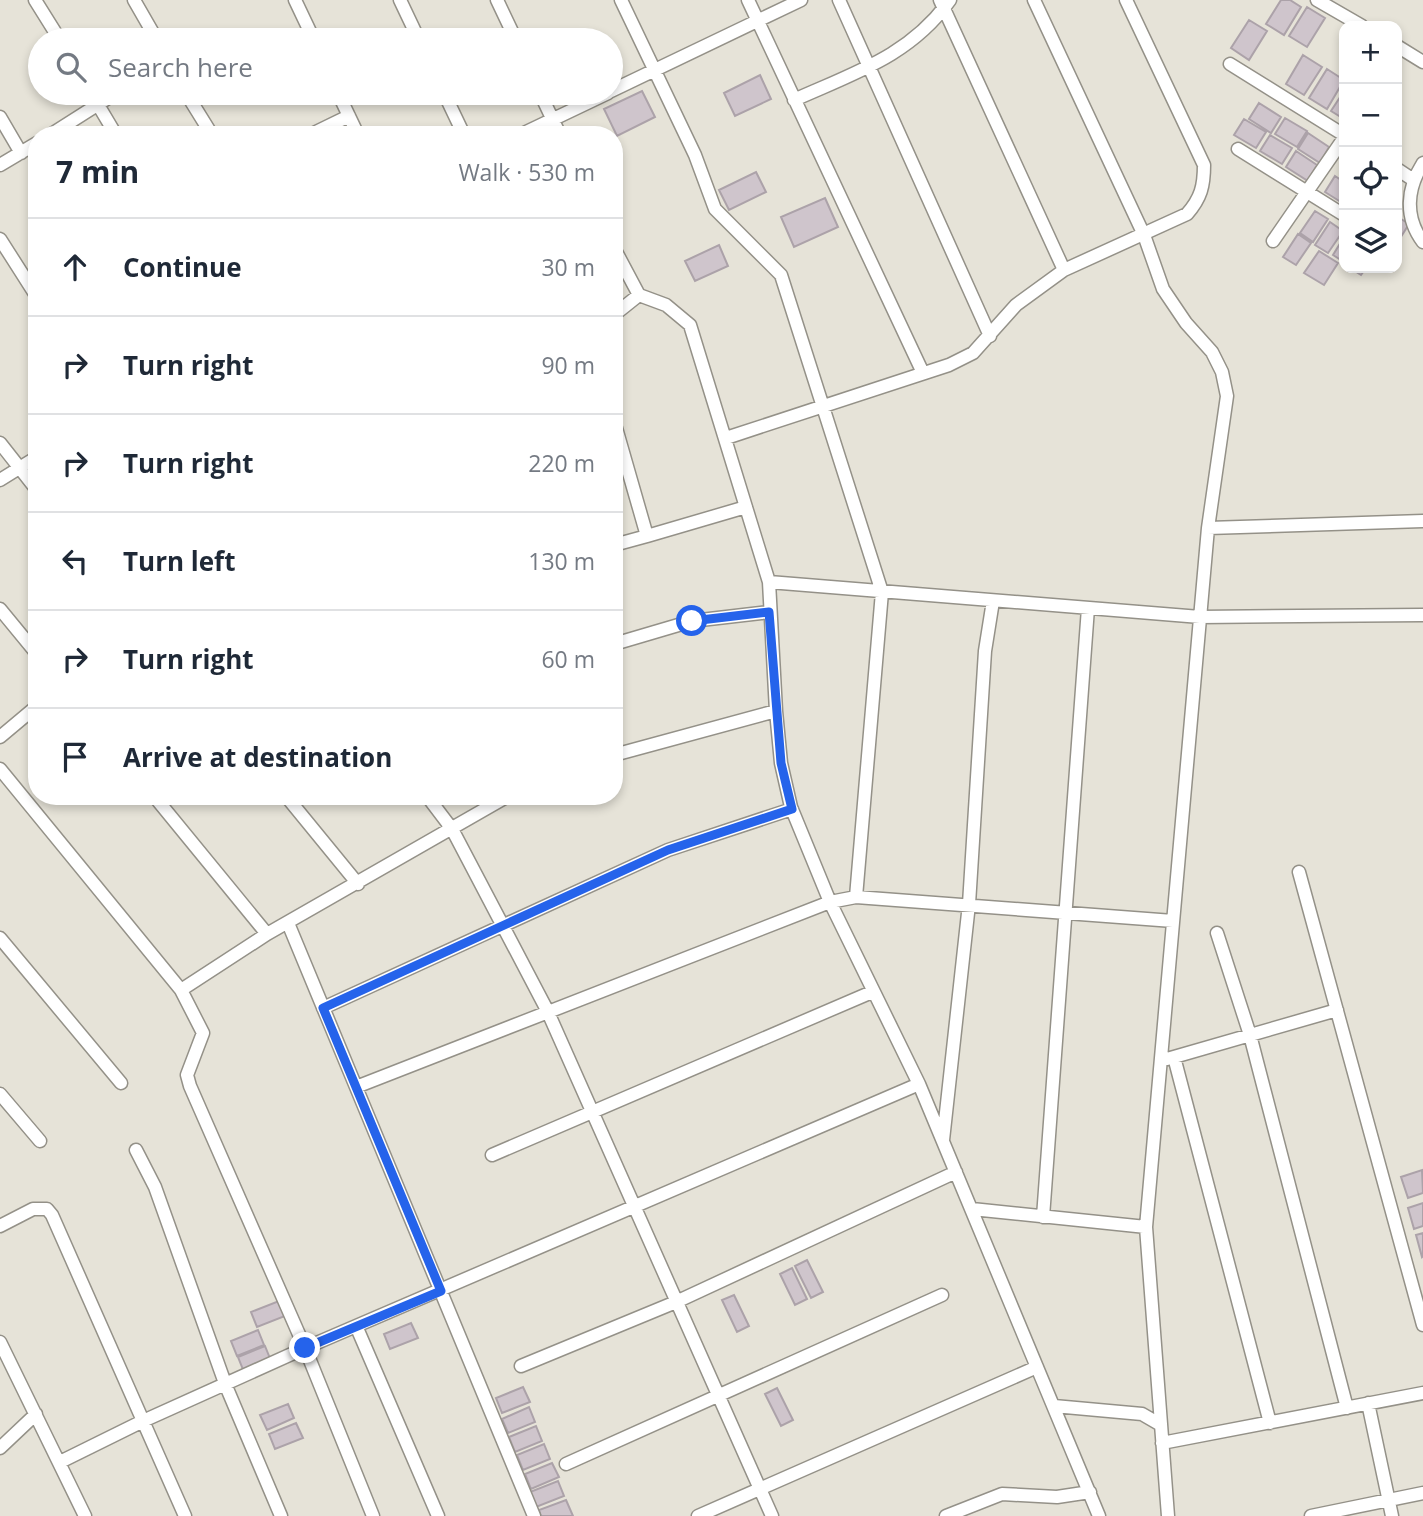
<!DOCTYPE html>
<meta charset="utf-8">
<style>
:root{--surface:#fff;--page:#f6f6f7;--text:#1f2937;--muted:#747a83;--line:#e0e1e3}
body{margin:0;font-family:"Open Sans",sans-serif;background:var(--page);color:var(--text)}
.controls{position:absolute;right:21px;top:21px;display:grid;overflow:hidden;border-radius:14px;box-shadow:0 4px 10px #0003}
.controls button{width:63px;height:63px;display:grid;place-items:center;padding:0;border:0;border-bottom:2px solid var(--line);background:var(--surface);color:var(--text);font:35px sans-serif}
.stop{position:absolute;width:21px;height:21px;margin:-16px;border:5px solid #2563eb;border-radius:50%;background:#fff}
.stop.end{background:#2563eb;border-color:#fff;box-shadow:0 2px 7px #0008}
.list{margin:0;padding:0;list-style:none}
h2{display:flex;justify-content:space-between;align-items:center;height:91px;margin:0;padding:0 28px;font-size:30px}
h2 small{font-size:23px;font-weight:400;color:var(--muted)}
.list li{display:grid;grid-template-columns:46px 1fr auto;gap:21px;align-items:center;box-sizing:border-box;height:98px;padding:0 28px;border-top:2px solid var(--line)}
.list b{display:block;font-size:26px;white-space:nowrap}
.list em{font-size:23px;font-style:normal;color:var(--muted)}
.icon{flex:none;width:38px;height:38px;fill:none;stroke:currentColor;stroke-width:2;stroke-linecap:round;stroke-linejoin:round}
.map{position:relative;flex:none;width:1423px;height:1516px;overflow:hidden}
.search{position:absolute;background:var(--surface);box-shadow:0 4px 10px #0003;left:28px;top:28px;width:595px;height:77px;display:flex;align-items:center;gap:18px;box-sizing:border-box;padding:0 24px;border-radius:38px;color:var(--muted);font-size:26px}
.panel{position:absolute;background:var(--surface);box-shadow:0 4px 10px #0003;left:28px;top:126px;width:595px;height:679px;border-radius:28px}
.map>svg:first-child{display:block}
.building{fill:#cfc5cc;stroke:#aca2a9;stroke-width:2}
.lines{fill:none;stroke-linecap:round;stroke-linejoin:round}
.minor-casing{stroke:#949188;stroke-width:15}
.minor{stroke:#fff;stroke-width:12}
.route{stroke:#2563eb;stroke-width:9}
</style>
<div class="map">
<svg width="1423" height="1516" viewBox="0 0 1423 1516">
<rect width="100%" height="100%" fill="#e6e3d8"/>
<path class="building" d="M1281 0H1290L1301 7 1284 35 1266 24Z
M1307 7 1325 18 1307 47 1289 36Z
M1249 20 1267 31 1249 60 1231 48Z
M1303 55 1322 67 1304 95 1286 84Z
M1327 69 1344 80 1327 109 1309 98Z
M760 75 771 99 735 116 724 93Z
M642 91 655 117 617 136 604 109Z
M1344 91V119L1331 111Z
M1259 103 1281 117 1271 133 1249 119Z
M1285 118 1307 131 1297 147 1275 134Z
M1244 119 1266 132 1256 148 1234 135Z
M1308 133 1329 147 1320 163 1298 149Z
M1270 135 1292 148 1282 164 1260 151Z
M1296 151 1317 165 1308 181 1286 167Z
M756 172 766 192 729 210 719 190Z
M1335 176 1344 182V204L1325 192Z
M825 198 838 227 794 247 781 217Z
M1315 211 1328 219 1313 242 1300 233Z
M1398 217 1409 224 1399 240 1397 238Z
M1330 222 1343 231 1328 253 1315 245Z
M1298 234 1311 243 1296 265 1283 257Z
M1344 237V262L1333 255Z
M719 245 728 266 695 281 685 261Z
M1319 251 1338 263 1324 285 1304 273Z
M1350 268H1366L1361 275Z
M1422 1170 1423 1193 1408 1198 1401 1177Z
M1423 1203V1226L1414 1229 1408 1208Z
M1423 1233V1256L1422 1257 1416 1235Z
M807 1260 823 1292 811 1298 795 1266Z
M792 1268 807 1299 795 1305 780 1274Z
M734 1295 749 1326 737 1332 722 1300Z
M279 1301 285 1316 257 1327 251 1312Z
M411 1323 418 1338 390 1349 384 1334Z
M258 1330 264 1345 237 1356 231 1341Z
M265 1346 271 1361 244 1372 238 1357Z
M523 1387 530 1402 502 1413 496 1398Z
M777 1388 793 1420 781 1426 765 1394Z
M288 1404 294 1418 267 1430 260 1415Z
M529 1407 535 1422 508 1433 502 1419Z
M296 1423 303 1438 275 1449 269 1434Z
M536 1426 542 1441 515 1452 509 1437Z
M544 1444 550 1459 523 1470 517 1455Z
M552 1463 559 1477 531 1489 525 1474Z
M558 1481 564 1496 536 1507 530 1492Z
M566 1500 573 1516H541L539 1510Z"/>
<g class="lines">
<g class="minor-casing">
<path id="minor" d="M35 0 60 40
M134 0 157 40
M295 0 314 40
M400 0 419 40
M497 0 516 40
M621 0 695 155 715 209 781 275 882 592 856 897
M748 0 923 373
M839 0 990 336
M940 0 1064 270 1187 214C1201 198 1204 186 1204 165L1126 0
M1034 0 1144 235 1163 289 1186 323 1212 352 1222 372 1227 396 1208 528 1146 1227 1168 1516
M1317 0 1362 26
M296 40 310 33
M1397 46 1423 62
M1230 64 1344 135
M611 91 801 0
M91 93 116 135
M186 93 212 135
M338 93 358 135
M444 93 464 135
M540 93 560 135
M794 100C854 73 910 56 950 0
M0 117 21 153
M50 135 116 93
M310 135 349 116
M520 135 608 93
M1238 149 1344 215
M1423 163C1407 188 1404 217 1423 242
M0 165 37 143
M1397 169 1412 179
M0 239 37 297
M1273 241 1344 138
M614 248 639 295 666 305 690 325 769 582 776 711 781 763 791 807 830 902 919 1084 1099 1516
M614 315 639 295
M614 421 647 536 746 507
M726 438 949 365 973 353 1016 305 1064 270
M0 443 37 490
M0 480 37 457
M1208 528 1423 521
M614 545 647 536
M769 582 1200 617 1423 615
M0 609 37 654
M614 644 692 621 769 612
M0 737 37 706
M614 755 776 711
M0 769 181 990 203 1033 187 1075 190 1086 305 1348 373 1516
M154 796 267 934
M286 796 358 884
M427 796 452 829 547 1010 772 1516
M1299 872 1423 1325
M288 923 356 1087
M1217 933 1250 1035 1347 1408
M0 938 121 1083
M181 990 267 934 508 796
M323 1008 668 850 792 809
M1174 1057 1270 1423
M1167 1059 1337 1010
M0 1094 40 1141
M943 1140 969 904 985 651 993 601
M136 1150 155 1187 226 1386 281 1516
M492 1155 872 992
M972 1209 1146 1227
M1043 1217 1088 608
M0 1226 33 1209H47L52 1215 185 1516
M357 1328 438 1516
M0 1342 85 1516
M521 1366 676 1302 956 1172
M1368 1403 1392 1516
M1054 1406 1142 1414 1161 1425
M1162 1443 1423 1393
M0 1448 36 1414
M60 1462 143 1421 305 1348 919 1084
M566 1464 942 1295
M534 1516 356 1087 830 902 856 897 1173 921
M698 1516 1037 1367
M946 1516 1002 1494 1057 1497 1090 1492
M1311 1516 1423 1493"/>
</g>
<use href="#minor" class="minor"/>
</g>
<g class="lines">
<path class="route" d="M305 1348 441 1291 323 1008 668 850 792 809 781 763 769 612 692 621"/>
</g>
</svg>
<div class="controls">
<button>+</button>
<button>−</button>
<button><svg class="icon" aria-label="locate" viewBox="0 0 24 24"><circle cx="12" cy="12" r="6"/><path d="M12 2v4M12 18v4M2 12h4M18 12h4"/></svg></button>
<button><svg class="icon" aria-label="layers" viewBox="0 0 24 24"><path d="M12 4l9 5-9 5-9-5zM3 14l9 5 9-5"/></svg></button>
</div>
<div class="stop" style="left:692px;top:621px"></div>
<div class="stop end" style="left:305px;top:1348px"></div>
<div class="search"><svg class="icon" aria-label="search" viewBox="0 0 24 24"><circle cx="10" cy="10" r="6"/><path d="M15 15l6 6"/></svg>Search here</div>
<section class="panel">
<h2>7 min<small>Walk · 530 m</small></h2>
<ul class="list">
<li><svg class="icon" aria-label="ahead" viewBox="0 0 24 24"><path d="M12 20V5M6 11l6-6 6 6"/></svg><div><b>Continue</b></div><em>30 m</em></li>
<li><svg class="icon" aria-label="right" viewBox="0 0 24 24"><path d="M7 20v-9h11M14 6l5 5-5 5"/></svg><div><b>Turn right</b></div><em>90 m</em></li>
<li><svg class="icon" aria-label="right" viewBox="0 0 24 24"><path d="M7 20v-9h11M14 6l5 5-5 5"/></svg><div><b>Turn right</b></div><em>220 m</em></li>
<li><svg class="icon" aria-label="left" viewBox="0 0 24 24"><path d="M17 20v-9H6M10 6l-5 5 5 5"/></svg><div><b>Turn left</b></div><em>130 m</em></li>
<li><svg class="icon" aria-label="right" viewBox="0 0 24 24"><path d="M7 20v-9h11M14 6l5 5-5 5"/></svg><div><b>Turn right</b></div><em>60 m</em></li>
<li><svg class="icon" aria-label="arrive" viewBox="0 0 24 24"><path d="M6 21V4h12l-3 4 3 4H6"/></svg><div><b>Arrive at destination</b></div></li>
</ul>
</section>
</div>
